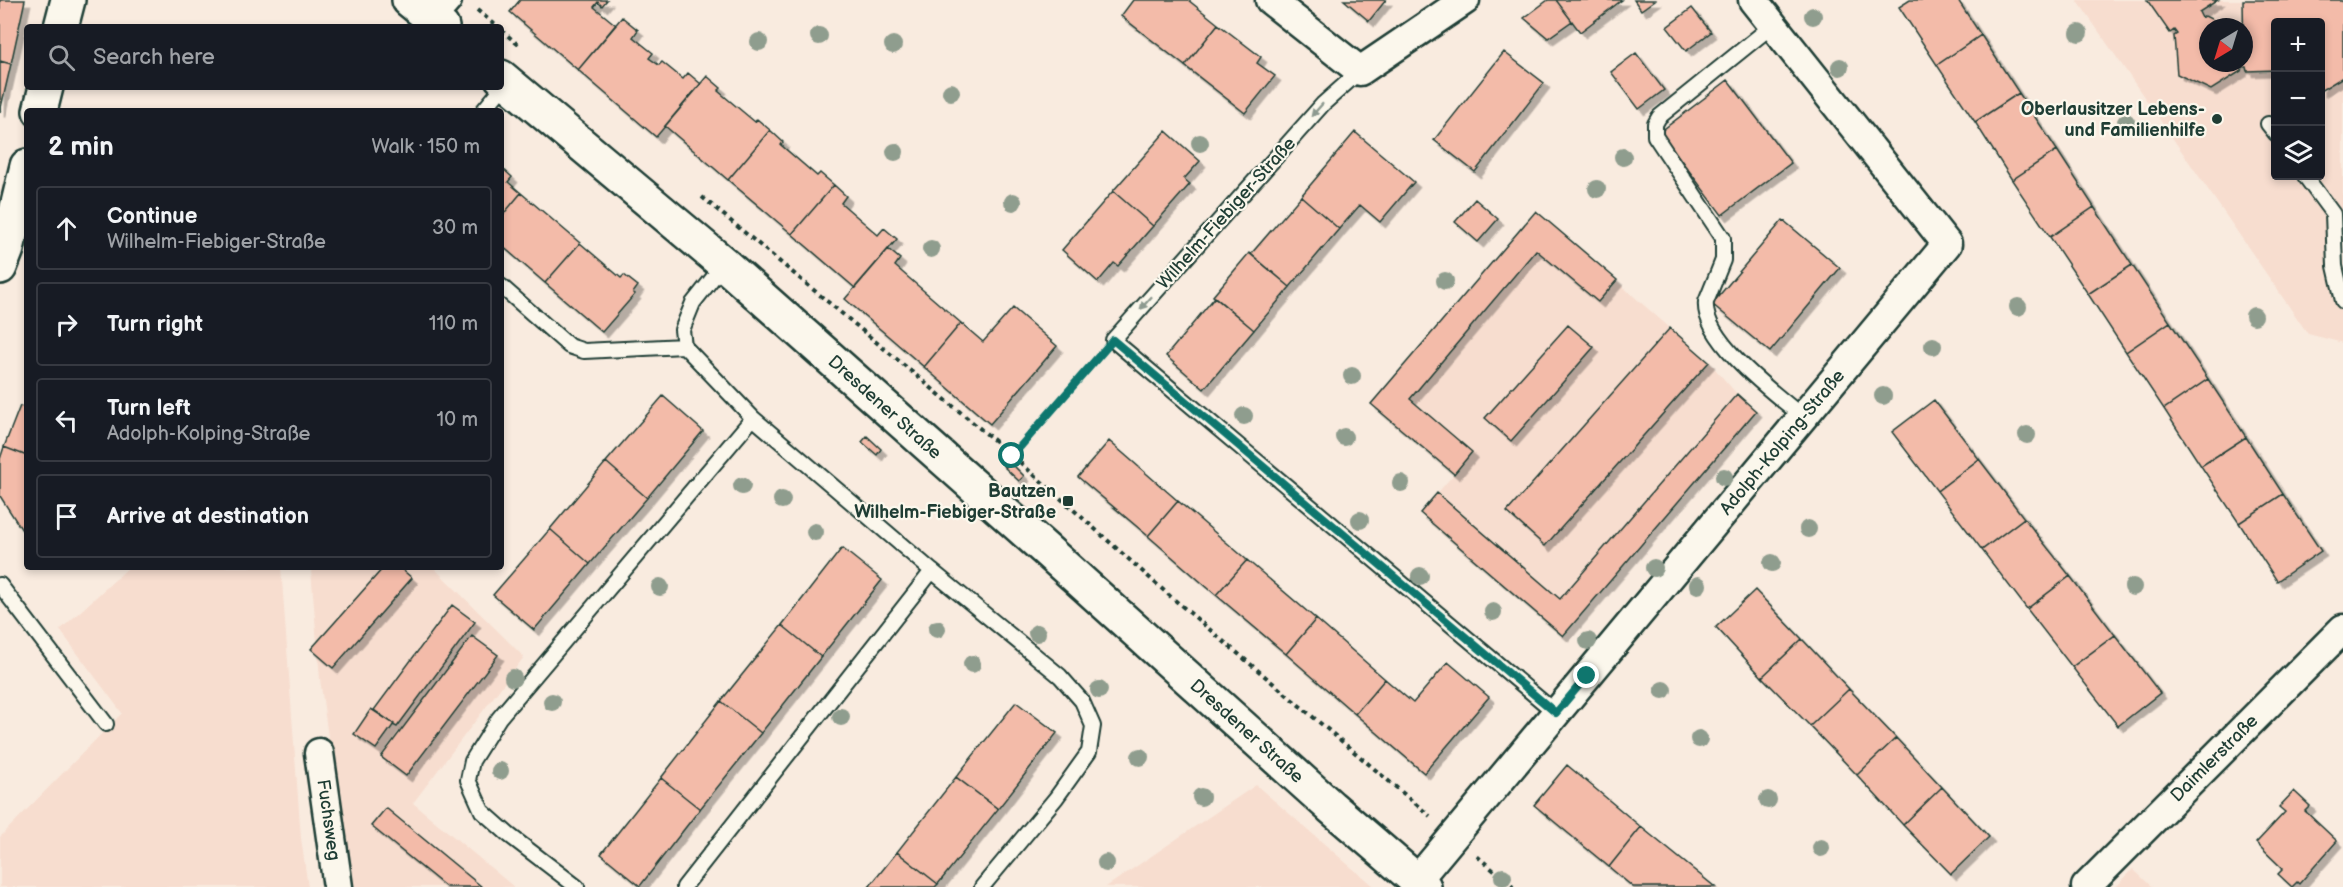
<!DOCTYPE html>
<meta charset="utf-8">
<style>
:root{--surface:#171b24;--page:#20242c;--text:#f1f3f6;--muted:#9ea1a6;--line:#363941}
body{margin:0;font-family:"Balsamiq Sans",sans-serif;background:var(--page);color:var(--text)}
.controls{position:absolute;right:18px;top:18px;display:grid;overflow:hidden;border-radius:6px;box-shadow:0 3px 9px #0003}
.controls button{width:54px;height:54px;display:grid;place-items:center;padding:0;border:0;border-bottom:2px solid var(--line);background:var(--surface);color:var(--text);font:30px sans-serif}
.compass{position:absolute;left:2199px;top:18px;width:54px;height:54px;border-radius:50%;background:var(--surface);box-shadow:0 3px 9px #0003;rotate:218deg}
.stop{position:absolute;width:18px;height:18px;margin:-14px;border:4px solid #0f766e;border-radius:50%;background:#fff}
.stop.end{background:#0f766e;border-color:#fff;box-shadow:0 2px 6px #0008}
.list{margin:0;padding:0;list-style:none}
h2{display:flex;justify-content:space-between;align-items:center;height:78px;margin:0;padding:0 24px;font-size:26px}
h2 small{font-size:20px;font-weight:400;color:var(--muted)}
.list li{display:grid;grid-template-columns:39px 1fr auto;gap:18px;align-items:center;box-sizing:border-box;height:84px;margin:0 12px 12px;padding:0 12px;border:2px solid var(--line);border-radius:6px}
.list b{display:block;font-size:22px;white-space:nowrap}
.list p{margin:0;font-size:20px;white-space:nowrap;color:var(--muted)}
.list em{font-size:20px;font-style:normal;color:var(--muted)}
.icon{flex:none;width:33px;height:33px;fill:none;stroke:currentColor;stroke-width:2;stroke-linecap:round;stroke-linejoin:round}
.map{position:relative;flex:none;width:2343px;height:887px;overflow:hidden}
.search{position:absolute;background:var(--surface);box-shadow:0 3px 9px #0003;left:24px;top:24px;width:480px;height:66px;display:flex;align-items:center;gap:15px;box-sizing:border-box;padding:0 21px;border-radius:6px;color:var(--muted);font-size:22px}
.panel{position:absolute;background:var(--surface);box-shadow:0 3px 9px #0003;left:24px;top:108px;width:480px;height:462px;border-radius:6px}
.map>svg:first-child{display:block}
.built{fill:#f7ddcf;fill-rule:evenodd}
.building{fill:#f3bba9;stroke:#1f3d34;stroke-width:1.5;filter:url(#shadow)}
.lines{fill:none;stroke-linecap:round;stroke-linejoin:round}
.lane-casing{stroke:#1f3d34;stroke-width:18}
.street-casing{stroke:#1f3d34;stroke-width:33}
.secondary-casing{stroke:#1f3d34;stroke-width:38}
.path{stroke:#1f3d34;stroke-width:4;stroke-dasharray:4.5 4.5;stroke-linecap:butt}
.lane{stroke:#fbf7ec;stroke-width:14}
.street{stroke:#fbf7ec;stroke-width:28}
.secondary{stroke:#fbf7ec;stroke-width:33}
.tree{fill:#8f9d8e}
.oneway{fill:#8d9a90}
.route{stroke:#0f766e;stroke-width:8}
.poi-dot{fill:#1f3d34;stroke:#fbf7ec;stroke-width:2}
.labels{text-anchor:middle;stroke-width:4.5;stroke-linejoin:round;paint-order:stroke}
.poi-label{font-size:18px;font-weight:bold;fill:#1f3d34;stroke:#fbf7ec;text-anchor:end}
.street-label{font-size:18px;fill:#1f3d34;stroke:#fbf7ec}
</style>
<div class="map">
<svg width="2343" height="887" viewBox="0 0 2343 887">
<defs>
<filter id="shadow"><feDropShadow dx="5.5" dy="5.5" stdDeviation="0" flood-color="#0004"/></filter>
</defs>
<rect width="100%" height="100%" fill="#f9ebdf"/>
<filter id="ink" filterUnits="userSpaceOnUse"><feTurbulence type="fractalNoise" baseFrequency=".0167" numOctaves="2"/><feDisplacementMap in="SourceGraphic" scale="12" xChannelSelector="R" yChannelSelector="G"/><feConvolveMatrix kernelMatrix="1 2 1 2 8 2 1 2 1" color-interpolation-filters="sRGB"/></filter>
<g filter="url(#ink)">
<path class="built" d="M2077 0H2343V343L2308 334ZM2276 22H2320V176H2276ZM2208 27H2244V63H2208Z
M1536 211 1709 362 1737 394 1756 411 1563 636 1420 513 1454 474 1371 404Z
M129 567H281L301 838 308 887H0V837L122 713 60 630Z
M314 567H433L524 657 413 803 514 887H349L320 679 311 570Z
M1256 785 1374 887H1106Z
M2133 869 2152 887H2116Z"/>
<path class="building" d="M0 0H25L11 64 0 61Z
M520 0H607L602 6 598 2 594 7 616 25 578 70 510 12Z
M1133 0H1188L1218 24 1185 66 1121 16Z
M1344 0H1386L1369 21Z
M1548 0H1556L1572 21 1548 38 1524 18Z
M1556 0H1622L1580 32Z
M1634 0H1655L1641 10Z
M1910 0H1958L1981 35 1937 65 1899 7Z
M2147 0H2218L2199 12 2202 18 2205 16 2228 27H2208V63H2244L2243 0H2343V77L2320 91V22H2276V70L2247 71 2246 67H2242L2241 71 2211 90 2177 74 2174 36 2177 34 2174 30 2170 33Z
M1692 8 1711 32 1686 51 1667 27Z
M622 17 638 30 633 37 653 53 649 58 659 65 662 62 683 79 688 73 701 84 656 137 578 70Z
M1218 24 1261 57 1257 63 1275 76 1245 113 1185 66Z
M1981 35 2019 93 1975 122 1937 65Z
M1504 52 1544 83 1475 172 1434 140Z
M1636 53 1664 90 1639 109 1611 72Z
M0 61 11 64 0 112Z
M707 76 721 88 718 91 755 122 757 119 770 130 728 180 665 126Z
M1728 80 1791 163 1722 215 1660 132Z
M2019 93 2057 150 2012 180 1975 122Z
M770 130 783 142 781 145 817 176 820 173 834 185 792 234 728 180Z
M1166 131 1200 161 1184 179 1190 184 1153 226 1113 191Z
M1355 132 1414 182 1380 222 1360 205 1339 229 1301 196Z
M2057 150 2094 207 2050 237 2012 180Z
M501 167 512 177 508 182 521 193 501 217Z
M834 185 846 196 841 203 878 235 884 228 897 239 855 288 792 234Z
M1113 191 1153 226 1118 266 1114 263 1098 282 1062 250Z
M521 193 580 243 545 283 501 245V217Z
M1301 196 1339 229 1290 287 1251 254Z
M1475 199 1498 219 1478 242 1455 222Z
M2094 207 2132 265 2088 294 2050 237Z
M1536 211 1617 280 1598 302 1536 250 1410 399 1472 452 1454 474 1371 404Z
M1783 220 1840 268 1770 352 1712 304Z
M580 243 621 278 624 275 638 286 633 293 635 294 602 332 545 283Z
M888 249 900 259 895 266 961 323 924 367 845 299Z
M1249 253 1290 287 1254 330 1213 296Z
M2132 265 2170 322 2126 352 2088 294Z
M1215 297 1254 330 1204 389 1166 356Z
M1013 308 1057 346 990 424 924 367 961 323 983 342Z
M2170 322 2208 379 2164 409 2126 352Z
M1568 325 1594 347 1511 441 1485 418Z
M1670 328 1709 362 1545 546 1507 512Z
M2208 379 2246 437 2201 466 2164 409Z
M1737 394 1756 411 1563 636 1420 513 1437 493 1560 599Z
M663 396 703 431 647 498 606 462Z
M1934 400 1979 459 1937 491 1892 432Z
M20 406 27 408V456L4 447Z
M867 436 881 449 877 455 862 442Z
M2246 437 2283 494 2239 523 2201 466Z
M1109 441 1178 501 1148 536 1078 477Z
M4 447 27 456V538L0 496V459Z
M1979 459 2024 518 1982 550 1937 491Z
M606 462 647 498 590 564 550 529Z
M1010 462 1024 476 1019 481 1005 468Z
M2283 494 2321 551 2277 581 2239 523Z
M1178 501 1247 560 1216 595 1148 536Z
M2024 518 2070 576 2027 609 1982 550Z
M550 529 590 564 534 630 493 595Z
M842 548 882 580 821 657 782 625Z
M1247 560 1316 619 1286 654 1216 595Z
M384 567H399L412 578 333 668 311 649Z
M2070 576 2115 635 2072 667 2027 609Z
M1755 590 1802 639 1762 677 1716 627Z
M452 605 475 622 397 727 393 725 394 724 374 710Z
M1316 619 1385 679 1355 714 1286 654Z
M782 625 821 657 761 733 721 701Z
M2115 635 2160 693 2118 726 2072 667Z
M472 636 498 655 406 776 381 757Z
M1802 639 1849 689 1810 726 1762 677Z
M1448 662 1489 697 1424 773 1355 714 1385 679 1413 703Z
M1849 689 1896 738 1857 775 1810 726Z
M721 701 761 733 700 809 661 778Z
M1016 702 1057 733 998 809 956 777Z
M371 709 394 724 376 749 354 734Z
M1896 738 1942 787 1903 825 1857 775Z
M1567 765 1641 827 1609 867 1534 805Z
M956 777 998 809 938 884 897 852Z
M661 778 700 809 640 886 601 854Z
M1942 787 1989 837 1951 874 1903 825Z
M2294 791 2310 806 2305 811 2337 841 2299 884 2297 882 2292 887 2278 874 2283 869 2256 843 2285 812 2279 807Z
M386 808 482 887H446L371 826Z
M1641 827 1715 887H1633L1609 867Z
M897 852 938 884 935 887H869Z"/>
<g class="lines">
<g class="lane-casing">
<path id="lane" d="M1773 25 1659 117 1655 124V136L1723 238V260L1706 302C1702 340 1775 394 1803 417
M1360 71 1323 104 1113 340 1556 713
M483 111 507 82
M2268 124 2276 134
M2305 176 2333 214 2335 266 2343 301
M501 286 569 346 584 351 684 346
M932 571 1060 676 1082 701 1093 726 1089 752 1056 798 982 887
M0 585 106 724
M577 887 509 835 482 811 468 780 472 761 499 718 753 418 684 346 682 330 693 303 724 264
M684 887 932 571 753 418"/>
</g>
<g class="street-casing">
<path id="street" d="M1270 0 1360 71 1465 0
M431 18 447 0
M319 753 338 887
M1417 880 1947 244 1753 0
M2086 887 2343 629"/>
</g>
<g class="secondary-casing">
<path id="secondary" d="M409 0 442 27
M61 27 68 0
M501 77 724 264 1045 549 1331 807 1424 887
M40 111 46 87
M0 267 7 249 27 166"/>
</g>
<path class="path" d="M477 10 498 27
M501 30 521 47
M702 197 1013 456 1170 596 1430 816
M1003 466 1098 357
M1477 856 1513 887"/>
<use href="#lane" class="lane"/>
<use href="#street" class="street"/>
<use href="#secondary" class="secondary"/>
</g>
<g class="tree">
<circle cx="1813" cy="16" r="9"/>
<circle cx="2079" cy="33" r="9"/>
<circle cx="819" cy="36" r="9"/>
<circle cx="759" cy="42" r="9"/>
<circle cx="893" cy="45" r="9"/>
<circle cx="1840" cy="67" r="9"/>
<circle cx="951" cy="92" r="9"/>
<circle cx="2126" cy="122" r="9"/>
<circle cx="1200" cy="143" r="9"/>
<circle cx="895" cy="152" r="9"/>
<circle cx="1623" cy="157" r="9"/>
<circle cx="1597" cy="189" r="9"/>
<circle cx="1013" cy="202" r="9"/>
<circle cx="931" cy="249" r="9"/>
<circle cx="1445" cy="281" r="9"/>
<circle cx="2018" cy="307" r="9"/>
<circle cx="2254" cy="316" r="9"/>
<circle cx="1933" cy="346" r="9"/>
<circle cx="1352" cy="376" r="9"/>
<circle cx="1883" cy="396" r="9"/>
<circle cx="1244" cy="416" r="9"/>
<circle cx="2027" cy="435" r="9"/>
<circle cx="1344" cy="437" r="9"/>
<circle cx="1724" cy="477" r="9"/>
<circle cx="1401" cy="483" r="9"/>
<circle cx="742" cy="486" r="9"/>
<circle cx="782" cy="500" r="9"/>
<circle cx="1360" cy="520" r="9"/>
<circle cx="1808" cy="529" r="9"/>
<circle cx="815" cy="532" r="9"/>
<circle cx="1772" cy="563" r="9"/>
<circle cx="1654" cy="568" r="9"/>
<circle cx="1420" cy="576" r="9"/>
<circle cx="1698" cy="585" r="9"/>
<circle cx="660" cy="587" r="9"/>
<circle cx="2133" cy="587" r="9"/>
<circle cx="1493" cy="612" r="9"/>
<circle cx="937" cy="629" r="9"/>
<circle cx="1037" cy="633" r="9"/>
<circle cx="1588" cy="641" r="9"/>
<circle cx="972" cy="664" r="9"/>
<circle cx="513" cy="678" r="9"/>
<circle cx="1099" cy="690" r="9"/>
<circle cx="1663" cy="690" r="9"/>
<circle cx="552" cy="702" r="9"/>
<circle cx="841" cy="717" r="9"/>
<circle cx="1699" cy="739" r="9"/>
<circle cx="1140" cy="757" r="9"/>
<circle cx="500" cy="771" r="9"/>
<circle cx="1201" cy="797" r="9"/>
<circle cx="1768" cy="800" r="9"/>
<circle cx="1821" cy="848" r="9"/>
<circle cx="1106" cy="863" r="9"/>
<circle cx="1503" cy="877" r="9"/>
</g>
<defs><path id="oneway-solid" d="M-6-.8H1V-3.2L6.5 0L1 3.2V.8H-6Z" transform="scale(1.5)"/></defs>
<g class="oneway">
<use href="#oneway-solid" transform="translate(1317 110) rotate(132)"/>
<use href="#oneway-solid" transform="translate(1146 303) rotate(132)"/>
</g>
</g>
<g class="lines" filter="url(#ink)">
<path class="route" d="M1012 456 1113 340 1556 713 1587 676"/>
</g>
<g class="poi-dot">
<circle cx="2217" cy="119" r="6"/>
<rect x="1062" y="495" width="12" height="12" rx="3"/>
</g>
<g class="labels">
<g class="poi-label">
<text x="2205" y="115">Oberlausitzer Lebens-<tspan x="2205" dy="21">und Familienhilfe</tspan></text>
<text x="1056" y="497">Bautzen<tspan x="1056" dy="21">Wilhelm-Fiebiger-Straße</tspan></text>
</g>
<g class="street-label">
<text transform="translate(1226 213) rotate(-48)" y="6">Wilhelm-Fiebiger-Straße</text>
<text transform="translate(885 407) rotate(42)" y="6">Dresdener Straße</text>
<text transform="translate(1782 442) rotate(-50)" y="6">Adolph-Kolping-Straße</text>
<text transform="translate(1247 731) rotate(42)" y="6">Dresdener Straße</text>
<text transform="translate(2214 758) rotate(-45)" y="6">Daimlerstraße</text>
<text transform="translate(329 820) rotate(82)" y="6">Fuchsweg</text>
</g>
</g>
</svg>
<div class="controls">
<button>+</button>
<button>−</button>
<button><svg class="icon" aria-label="layers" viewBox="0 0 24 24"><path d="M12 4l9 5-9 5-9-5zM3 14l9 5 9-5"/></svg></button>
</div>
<svg class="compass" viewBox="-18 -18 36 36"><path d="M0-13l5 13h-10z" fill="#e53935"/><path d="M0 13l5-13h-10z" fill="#9ea1a6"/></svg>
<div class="stop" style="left:1012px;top:456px"></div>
<div class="stop end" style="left:1587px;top:676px"></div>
<div class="search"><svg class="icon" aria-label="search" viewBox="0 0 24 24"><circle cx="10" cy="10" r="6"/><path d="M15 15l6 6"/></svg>Search here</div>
<section class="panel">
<h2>2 min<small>Walk · 150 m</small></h2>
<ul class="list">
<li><svg class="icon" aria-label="ahead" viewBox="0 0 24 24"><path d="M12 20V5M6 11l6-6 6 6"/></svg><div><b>Continue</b><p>Wilhelm-Fiebiger-Straße</p></div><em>30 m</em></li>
<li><svg class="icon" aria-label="right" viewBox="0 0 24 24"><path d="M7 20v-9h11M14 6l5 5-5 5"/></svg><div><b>Turn right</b></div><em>110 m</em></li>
<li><svg class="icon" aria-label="left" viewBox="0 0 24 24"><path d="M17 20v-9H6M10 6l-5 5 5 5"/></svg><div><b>Turn left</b><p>Adolph-Kolping-Straße</p></div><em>10 m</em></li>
<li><svg class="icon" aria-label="arrive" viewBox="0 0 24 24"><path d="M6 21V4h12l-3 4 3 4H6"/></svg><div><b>Arrive at destination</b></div></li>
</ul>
</section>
</div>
